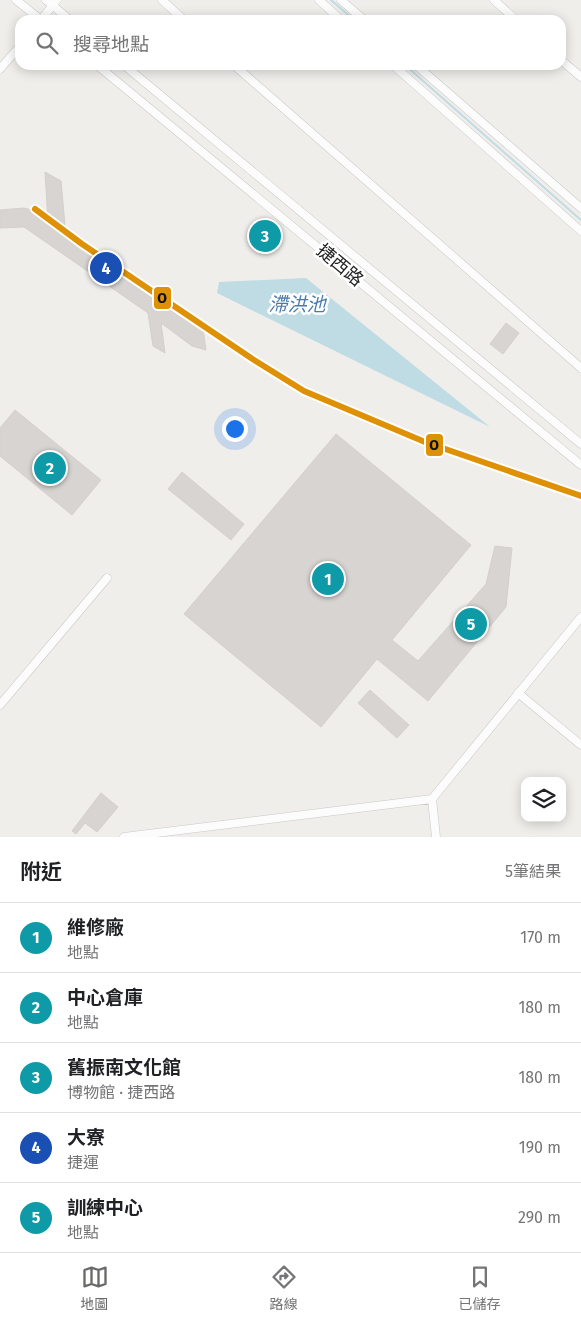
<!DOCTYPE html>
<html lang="zh-TW">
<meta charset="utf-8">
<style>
:root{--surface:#fff;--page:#f6f6f6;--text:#202124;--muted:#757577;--line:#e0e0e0;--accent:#6a6968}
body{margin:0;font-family:"Fira Sans","Noto Sans TC",sans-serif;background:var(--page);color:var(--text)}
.controls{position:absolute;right:15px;bottom:15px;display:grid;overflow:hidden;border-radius:10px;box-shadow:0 2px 12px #0003}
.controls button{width:45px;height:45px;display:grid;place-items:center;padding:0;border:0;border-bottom:1px solid var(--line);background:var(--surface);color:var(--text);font:25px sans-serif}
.you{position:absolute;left:234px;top:428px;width:18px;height:18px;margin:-12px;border:4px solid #fff;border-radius:50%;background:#1a73e8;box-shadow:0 0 0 8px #1a73e833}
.badge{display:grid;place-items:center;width:32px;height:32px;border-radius:50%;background:var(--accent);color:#fff;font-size:16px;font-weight:700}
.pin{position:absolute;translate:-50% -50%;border:2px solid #fff;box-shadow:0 1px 5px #0006}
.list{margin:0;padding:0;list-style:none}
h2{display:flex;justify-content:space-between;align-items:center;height:65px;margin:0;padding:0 20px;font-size:21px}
h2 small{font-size:16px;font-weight:400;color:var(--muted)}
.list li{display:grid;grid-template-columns:32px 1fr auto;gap:15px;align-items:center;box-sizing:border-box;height:70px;padding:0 20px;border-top:1px solid var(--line)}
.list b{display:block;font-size:19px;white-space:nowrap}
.list p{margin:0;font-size:16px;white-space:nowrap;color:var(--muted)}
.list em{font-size:16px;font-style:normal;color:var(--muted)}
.icon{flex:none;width:28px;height:28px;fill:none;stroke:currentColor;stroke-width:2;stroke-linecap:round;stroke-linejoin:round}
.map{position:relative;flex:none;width:581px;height:837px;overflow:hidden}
.search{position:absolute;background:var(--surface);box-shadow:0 2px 12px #0003;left:15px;right:15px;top:15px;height:55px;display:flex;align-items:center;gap:12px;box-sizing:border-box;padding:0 18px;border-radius:15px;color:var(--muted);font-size:19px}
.sheet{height:415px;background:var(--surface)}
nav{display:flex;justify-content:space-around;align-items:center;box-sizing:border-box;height:70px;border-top:1px solid var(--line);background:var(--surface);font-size:14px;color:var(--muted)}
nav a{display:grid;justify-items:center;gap:2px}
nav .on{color:var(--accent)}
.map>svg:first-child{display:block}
.water{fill:#bfdbe3}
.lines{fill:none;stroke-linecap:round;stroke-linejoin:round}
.stream{stroke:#bfdbe3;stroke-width:2}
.building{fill:#d7d4d2;stroke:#d3d0cc}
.street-casing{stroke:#c9c8c7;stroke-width:9}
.street{stroke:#fdfcfc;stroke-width:8}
.metro-1-casing{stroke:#fff;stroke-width:10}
.metro-1{stroke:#de9105;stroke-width:6}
.labels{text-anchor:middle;stroke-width:5;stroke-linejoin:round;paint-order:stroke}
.street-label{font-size:18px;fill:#222;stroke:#fff}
.water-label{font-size:19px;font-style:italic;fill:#4a7aab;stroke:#fff}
.line-badge{stroke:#fff;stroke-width:2}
.pale-badge-label{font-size:14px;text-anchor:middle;font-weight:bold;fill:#111}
</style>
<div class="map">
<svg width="581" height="837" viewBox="0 0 581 837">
<rect width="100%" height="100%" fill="#f0eeeb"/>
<path class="water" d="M306 278 490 427 217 293 219 282Z"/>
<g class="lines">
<path class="stream" d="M331 0 354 20
M405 65 581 220"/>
</g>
<path class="building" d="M45 172 61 181 66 236 203 329 206 350 192 346 161 323 165 353 153 346 148 313 24 227 0 228V210L24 208 31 210 48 222Z
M506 323 519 333 503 354 490 344Z
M15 410 101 480 72 515 0 456V428Z
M336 434 471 545 392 640 418 661 486 584 495 546 512 548 506 607 428 701 377 659 321 727 184 614Z
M182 472 244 524 231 540 168 489Z
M370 690 409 725 397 738 358 703Z
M101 793 118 807 97 832 85 823 76 834 72 831Z"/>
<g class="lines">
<g class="street-casing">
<path id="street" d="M16 0 41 20
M46 0 70 20
M162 0 184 20
M319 0 341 20
M341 0 364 20
M494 0 516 20
M41 20 57 0
M561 60 581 77
M97 65 581 465
M124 65 581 444
M234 65 581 368
M393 65 581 231
M416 65 581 208
M0 69 20 46
M518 693 581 745
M0 705 107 578
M432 799 436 837
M124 837 432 799 581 617"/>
</g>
<use href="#street" class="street"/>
<g class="metro-1-casing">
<path id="metro-1" d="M35 209 82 244 254 360 304 391 425 442 581 496"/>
</g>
<use href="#metro-1" class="metro-1"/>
</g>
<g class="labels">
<g class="street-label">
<text transform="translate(340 265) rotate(40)" y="6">捷西路</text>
</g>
<g class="water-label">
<text x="297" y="311">滯洪池</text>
</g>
</g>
<g class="line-badge">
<rect x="153" y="286" width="19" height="24" rx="5" fill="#de9105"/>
<rect x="425" y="433" width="19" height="24" rx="5" fill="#de9105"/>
</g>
<g class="pale-badge-label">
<text x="162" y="303">O</text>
<text x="434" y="450">O</text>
</g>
</svg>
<div class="controls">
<button><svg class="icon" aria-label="layers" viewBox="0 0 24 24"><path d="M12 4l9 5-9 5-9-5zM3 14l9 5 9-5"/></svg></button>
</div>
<div class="you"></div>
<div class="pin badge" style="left:328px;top:579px;background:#0f9aa8">1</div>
<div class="pin badge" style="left:50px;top:468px;background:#0f9aa8">2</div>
<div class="pin badge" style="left:265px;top:236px;background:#0f9aa8">3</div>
<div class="pin badge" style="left:106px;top:268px;background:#1a4fb4">4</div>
<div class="pin badge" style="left:471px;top:624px;background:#0f9aa8">5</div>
<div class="search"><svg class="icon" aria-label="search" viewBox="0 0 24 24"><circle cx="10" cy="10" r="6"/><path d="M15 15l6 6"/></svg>搜尋地點</div>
</div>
<section class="sheet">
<h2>附近<small>5筆結果</small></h2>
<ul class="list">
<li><span class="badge" style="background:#0f9aa8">1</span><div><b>維修廠</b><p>地點</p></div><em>170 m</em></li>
<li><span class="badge" style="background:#0f9aa8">2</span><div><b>中心倉庫</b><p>地點</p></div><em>180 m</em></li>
<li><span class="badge" style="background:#0f9aa8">3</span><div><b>舊振南文化館</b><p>博物館 · 捷西路</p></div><em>180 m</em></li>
<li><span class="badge" style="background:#1a4fb4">4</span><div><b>大寮</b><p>捷運</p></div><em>190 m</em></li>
<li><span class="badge" style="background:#0f9aa8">5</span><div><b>訓練中心</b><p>地點</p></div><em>290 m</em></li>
</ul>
</section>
<nav>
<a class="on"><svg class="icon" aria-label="map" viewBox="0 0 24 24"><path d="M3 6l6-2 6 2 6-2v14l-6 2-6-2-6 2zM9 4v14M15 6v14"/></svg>地圖</a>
<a><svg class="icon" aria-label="directions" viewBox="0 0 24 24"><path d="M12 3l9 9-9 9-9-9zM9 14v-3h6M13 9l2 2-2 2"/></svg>路線</a>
<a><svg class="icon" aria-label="saved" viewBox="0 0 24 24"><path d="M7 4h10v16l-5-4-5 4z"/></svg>已儲存</a>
</nav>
